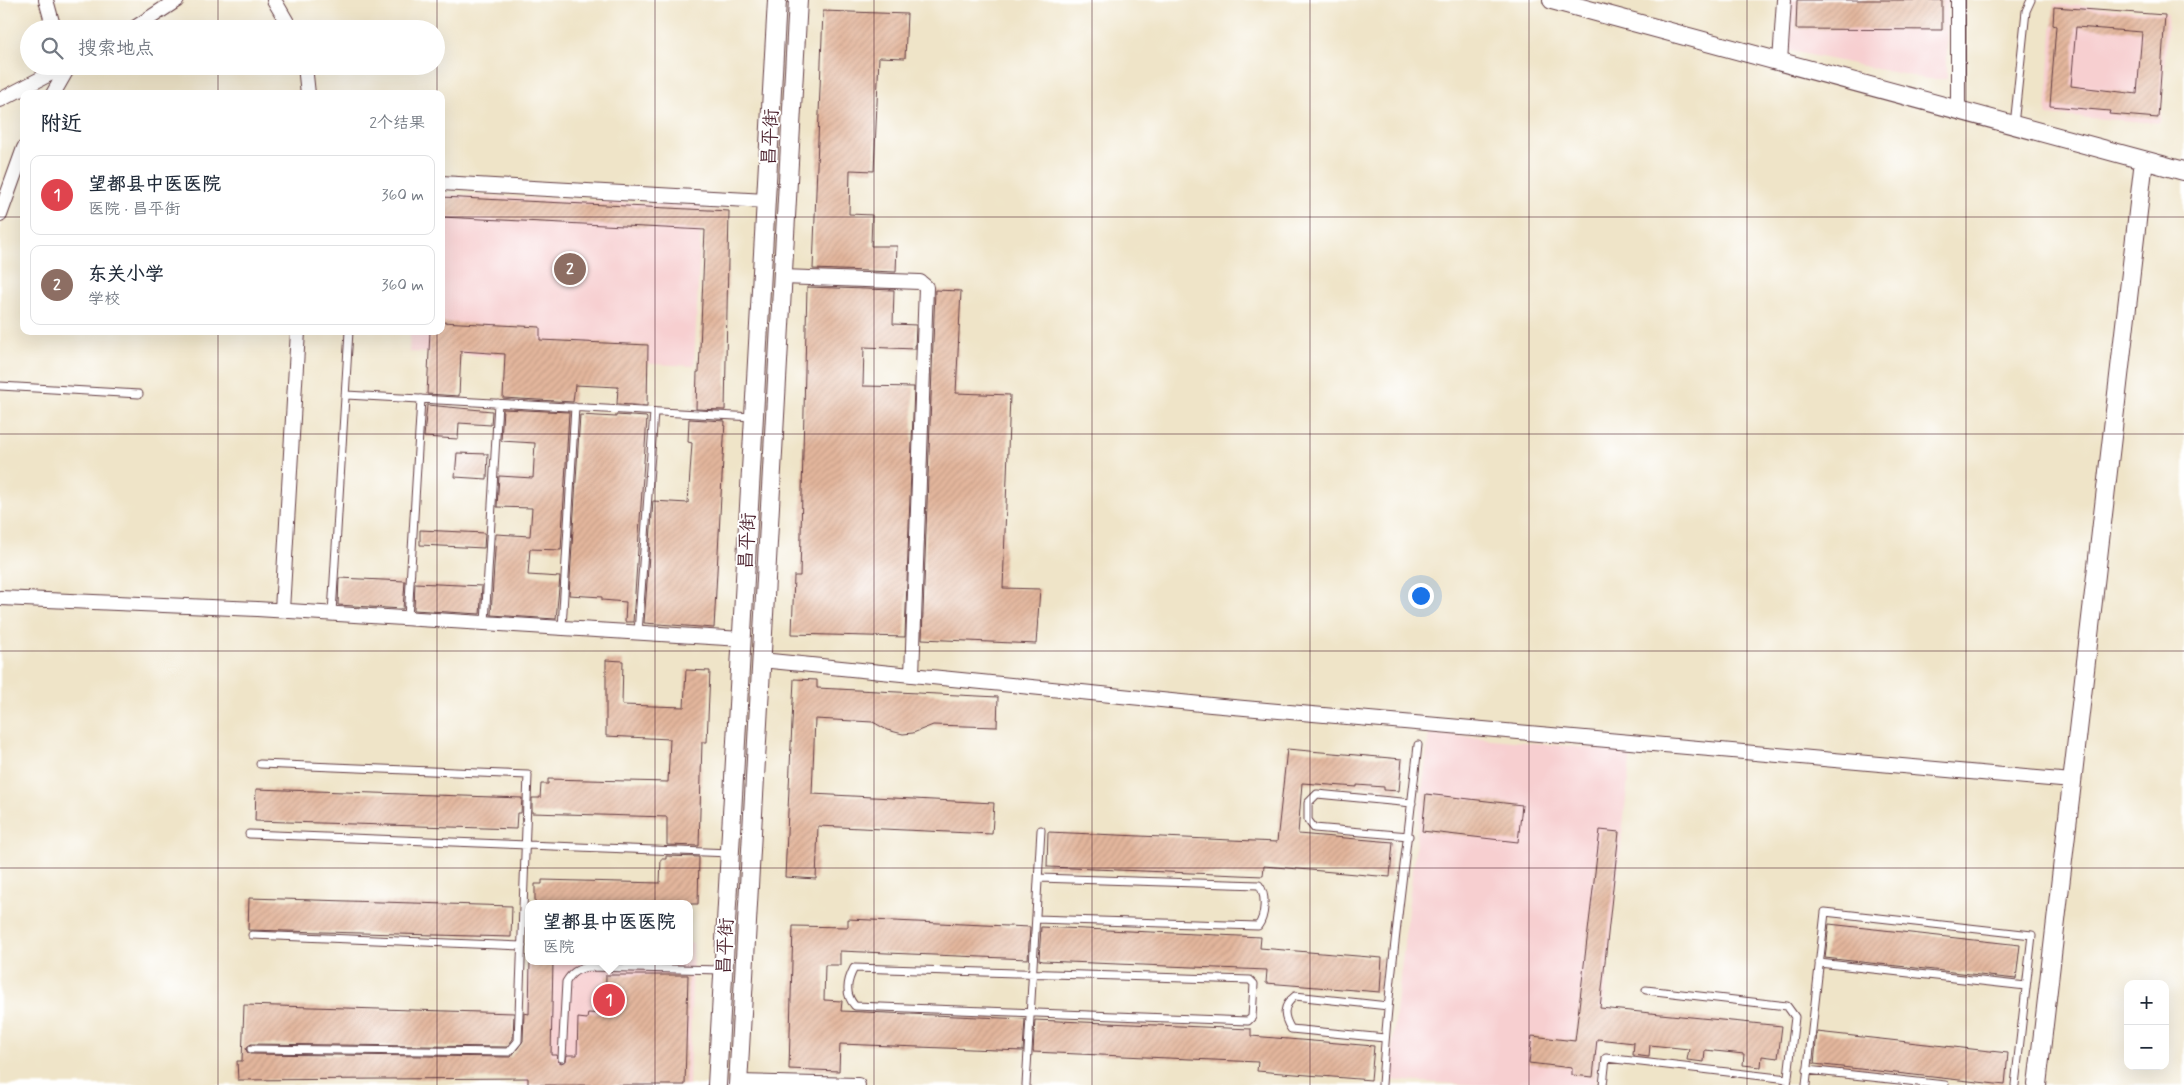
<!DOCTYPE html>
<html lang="zh">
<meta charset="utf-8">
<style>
:root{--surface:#fff;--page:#f6f6f7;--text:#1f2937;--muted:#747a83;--line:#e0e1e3;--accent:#0b8043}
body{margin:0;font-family:Mynerve,"LXGW WenKai TC",sans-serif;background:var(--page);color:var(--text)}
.controls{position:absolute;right:15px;bottom:15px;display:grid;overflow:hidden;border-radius:10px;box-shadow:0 5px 20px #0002}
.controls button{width:45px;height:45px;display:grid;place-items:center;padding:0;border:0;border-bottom:1px solid var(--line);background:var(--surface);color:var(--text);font:25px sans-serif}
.you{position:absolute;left:1420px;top:595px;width:18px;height:18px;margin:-12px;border:4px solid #fff;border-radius:50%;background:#1a73e8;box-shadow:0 0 0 8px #1a73e833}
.badge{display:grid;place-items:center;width:32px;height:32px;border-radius:50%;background:var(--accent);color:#fff;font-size:16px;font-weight:700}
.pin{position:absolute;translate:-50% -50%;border:2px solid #fff;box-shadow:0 1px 5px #0006}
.popup{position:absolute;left:525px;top:900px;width:168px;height:65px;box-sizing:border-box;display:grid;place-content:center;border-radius:10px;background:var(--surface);filter:drop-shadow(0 1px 4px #0005);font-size:16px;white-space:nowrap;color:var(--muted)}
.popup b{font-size:19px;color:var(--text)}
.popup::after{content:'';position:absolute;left:50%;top:100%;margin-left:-10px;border:10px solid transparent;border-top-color:var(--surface)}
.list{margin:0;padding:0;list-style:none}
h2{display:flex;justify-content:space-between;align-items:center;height:65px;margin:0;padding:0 20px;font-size:21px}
h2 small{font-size:16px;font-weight:400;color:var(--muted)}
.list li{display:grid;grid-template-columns:32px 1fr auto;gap:15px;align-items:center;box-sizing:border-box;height:80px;margin:0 10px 10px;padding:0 10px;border:1px solid var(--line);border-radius:10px}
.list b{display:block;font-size:19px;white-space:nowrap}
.list p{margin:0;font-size:16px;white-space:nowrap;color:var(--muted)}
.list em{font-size:16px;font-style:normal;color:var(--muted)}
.icon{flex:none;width:28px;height:28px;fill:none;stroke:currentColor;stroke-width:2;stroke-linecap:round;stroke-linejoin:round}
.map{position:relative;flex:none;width:2184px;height:1085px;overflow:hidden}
.search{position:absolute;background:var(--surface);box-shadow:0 5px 20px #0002;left:20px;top:20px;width:425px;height:55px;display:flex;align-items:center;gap:12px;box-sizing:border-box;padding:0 18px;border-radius:28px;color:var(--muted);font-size:19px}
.panel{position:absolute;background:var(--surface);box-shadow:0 5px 20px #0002;left:20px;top:90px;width:425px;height:245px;border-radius:10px}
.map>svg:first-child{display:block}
.built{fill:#f7cfd0}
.building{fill:url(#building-hatch);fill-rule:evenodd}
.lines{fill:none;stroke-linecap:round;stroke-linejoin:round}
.service-casing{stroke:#633d43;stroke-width:9}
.minor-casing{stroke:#633d43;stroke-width:16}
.tertiary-casing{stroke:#633d43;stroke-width:20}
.service{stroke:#fff;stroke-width:7}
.minor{stroke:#fff;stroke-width:14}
.tertiary{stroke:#fff;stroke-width:18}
.grid{fill:none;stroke:#4a1f2b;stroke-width:1;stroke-opacity:0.55}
.labels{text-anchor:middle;stroke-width:4;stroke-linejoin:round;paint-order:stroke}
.street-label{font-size:19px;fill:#4a1f2b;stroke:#fff}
</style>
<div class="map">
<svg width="2184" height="1085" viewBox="0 0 2184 1085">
<defs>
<pattern id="building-hatch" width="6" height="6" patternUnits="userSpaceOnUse" patternTransform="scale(1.25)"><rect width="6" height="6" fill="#e3b69c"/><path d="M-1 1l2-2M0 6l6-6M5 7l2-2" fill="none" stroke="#c49c87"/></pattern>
</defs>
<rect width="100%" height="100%" fill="#fff"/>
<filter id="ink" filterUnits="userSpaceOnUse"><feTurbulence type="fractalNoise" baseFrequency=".02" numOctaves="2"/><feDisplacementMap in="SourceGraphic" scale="10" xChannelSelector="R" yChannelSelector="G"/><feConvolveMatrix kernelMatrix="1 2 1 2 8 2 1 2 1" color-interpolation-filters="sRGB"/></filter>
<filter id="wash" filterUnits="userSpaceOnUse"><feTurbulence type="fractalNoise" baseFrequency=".0096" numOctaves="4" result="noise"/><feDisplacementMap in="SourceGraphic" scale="20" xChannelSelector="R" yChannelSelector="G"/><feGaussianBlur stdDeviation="1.12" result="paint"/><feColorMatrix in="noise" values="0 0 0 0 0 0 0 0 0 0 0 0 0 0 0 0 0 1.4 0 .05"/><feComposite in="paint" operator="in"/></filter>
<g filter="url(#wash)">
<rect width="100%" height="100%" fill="#efe4c8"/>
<path class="built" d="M1789 0H1947V79H1926L1786 50Z
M2054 4 2168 13 2160 123 2046 115Z
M441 194 702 206 694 366 409 352 410 331H441Z
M1429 733 1631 752 1595 1085H1475L1388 1080Z
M528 939 529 961H689V943H693L689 1085H525Z"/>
<g id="blocks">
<path class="building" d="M1797 0H1942V30L1796 29Z
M2054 7 2165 15 2158 118 2109 114 2110 111 2050 106 2056 26 2053 25ZM2076 27 2142 32 2137 94 2071 86Z
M823 11 907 14 905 58 879 57 874 171 850 170 849 214 872 215 871 246H897L896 272 813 269Z
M441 197 729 211 725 410 696 409 697 372H699L705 230 441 217Z
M807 287 894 290 893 324 916 325 915 349 864 347 863 386 914 387 905 637 792 634 794 576H800Z
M935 290 961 291 956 393 1010 395 1003 588 1040 589 1036 644 922 639Z
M441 322 540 327V340L648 345 647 406 617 404 618 387 575 385 573 402 503 398 505 354 461 351 459 396 427 394 430 331H441Z
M427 405 492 411 491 425 459 423 458 439 424 437Z
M503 409 569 412 561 550 530 549 528 575 560 577 556 619 491 615 496 534 530 536 532 508 497 507 499 476 533 478 535 443 501 441Z
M580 415 616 417V415L646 417 647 418 633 622H625L626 602 602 600V597L569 595Z
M689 419 725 421 714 628 644 623 653 501 688 503 692 443 688 442Z
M457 453 488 454 487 479 455 477Z
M420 530 485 533 484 548 420 545Z
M339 578 405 581 403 609 338 605Z
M415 583 482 586 480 614 414 610Z
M606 660 623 661 622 705 684 707 686 670 710 671 707 742H702L699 846 667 845V817L532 813V798H540L541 784H548V779L668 782 670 739 606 736Z
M794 679 817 680V688L998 697 997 727 933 725 913 733 903 734 887 730 873 722 815 719 812 794 994 803 992 834 818 826 816 879 785 877Z
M1287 749 1402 759 1399 791 1384 790V787L1357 785V787L1302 783 1298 834 1393 842 1390 877 1264 866 1263 876 1047 867 1048 832 1277 842Z
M256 789 522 798 521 813H517L516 829 255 821Z
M1426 794 1522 805 1518 842 1422 831Z
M1600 830 1619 832 1600 1008 1782 1026 1778 1058 1762 1056 1761 1067 1743 1065 1744 1054 1705 1050 1704 1062 1687 1060 1689 1049 1650 1045 1649 1057 1633 1055 1634 1043 1597 1039 1593 1077 1572 1075V1068L1529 1063 1532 1036 1575 1041Z
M666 856 699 857 698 904H535V884H542V880L660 883 661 859H666Z
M249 898 512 906 511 937 248 930Z
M848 919 1030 927 1028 959 840 951V965H825L824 1000 842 1001 841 1011 1025 1019 1023 1051 840 1044 839 1071 789 1069 793 926 848 927Z
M1829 924 2020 945 2016 979 1825 958Z
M1041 927 1261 937 1260 948 1382 958 1380 992 1266 983 1267 970 1043 961 1039 960Z
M530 961H553L551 1055H557L558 1061 561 1063 566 1061 567 1055H577L578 1018 587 1019 588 1013 605 1014 606 975H688L685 1085H528V1078L238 1080 237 1061H242L244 1005 514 1013 513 1039 507 1047 251 1044 246 1048 247 1052 250 1054 511 1057 523 1041 524 1013 529 1014Z
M1035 1020 1251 1029V1036L1374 1046 1371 1080 1257 1071 1258 1062 1033 1052Z
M1817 1032 2008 1053 2005 1085 1814 1064Z"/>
</g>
</g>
<g filter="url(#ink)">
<use href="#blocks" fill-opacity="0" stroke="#633d43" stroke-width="1"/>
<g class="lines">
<g class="service-casing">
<path id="service" d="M2014 125 2026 11 2031 0
M0 386 139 394
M346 395 754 417
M332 613 349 331
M408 618 421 399
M485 623 498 403
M562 628 575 407
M638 633 654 412
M249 834 730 853
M1409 836 1314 828 1308 820V803L1317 794 1412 803
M1036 919 1258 926C1265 917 1267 895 1259 885L1039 878
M252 935 522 946
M1819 963 2026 986
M854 968 1250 980 1254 984 1252 1017 1248 1021 855 1006C844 994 847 981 854 968Z
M1646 990 1787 1006 1795 1017 1787 1085
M1385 1038 1291 1029C1283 1016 1282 1006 1295 996L1388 1006
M251 1049 509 1052 518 1041 528 775 260 764
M562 1058 566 982C572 972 576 970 587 967L723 970
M1807 1070 1945 1085
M1026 1085 1041 830
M1382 1085C1389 971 1406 858 1418 745
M1603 1085 1606 1058 1788 1079
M1806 1085 1825 912 2032 935 2015 1085"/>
</g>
<g class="minor-casing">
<path id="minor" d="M46 0 54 29
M274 0 291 29
M1958 0V110
M133 29 177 0
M1780 62 1784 0
M305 66 308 94
M53 94 69 66
M0 100 65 66
M441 183 766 201
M0 215 24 148
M782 277 920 282 926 287 912 675
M0 598 257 609 742 639
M282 610 298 331
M761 660 1211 705 2072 781
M738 1082 858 1085"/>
</g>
<g class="tertiary-casing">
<path id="tertiary" d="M1552 0 2184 171
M717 1085 777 0
M738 1085 798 0
M2037 1085 2144 160"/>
</g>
<use href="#service" class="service"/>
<use href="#minor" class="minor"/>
<use href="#tertiary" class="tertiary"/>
</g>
</g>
<path class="grid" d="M218 0V29M437 0V94M655 0V1085M874 0V1085M1092 0V1085M1310 0V1085M1529 0V1085M1747 0V1085M1966 0V1085M218 66V94M0 217H24M441 217H2184M218 331V1085M437 331V1085M0 434H2184M0 651H2184M0 868H2184"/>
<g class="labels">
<g class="street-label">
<text transform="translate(769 137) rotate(-87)" y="7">昌平街</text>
<text transform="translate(746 541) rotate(-87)" y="7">昌平街</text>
<text transform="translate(724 946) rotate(-87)" y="7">昌平街</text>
</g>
</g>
</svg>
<div class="controls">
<button>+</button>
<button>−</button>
</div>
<div class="you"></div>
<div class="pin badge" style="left:609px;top:1000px;background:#e0444e">1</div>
<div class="popup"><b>望都县中医医院</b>医院</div>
<div class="pin badge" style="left:570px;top:269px;background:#8d6e63">2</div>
<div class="search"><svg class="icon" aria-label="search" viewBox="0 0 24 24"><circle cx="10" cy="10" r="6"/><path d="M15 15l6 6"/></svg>搜索地点</div>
<section class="panel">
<h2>附近<small>2个结果</small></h2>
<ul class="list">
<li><span class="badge" style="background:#e0444e">1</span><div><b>望都县中医医院</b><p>医院 · 昌平街</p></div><em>360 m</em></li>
<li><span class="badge" style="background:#8d6e63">2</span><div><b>东关小学</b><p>学校</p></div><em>360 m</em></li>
</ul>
</section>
</div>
